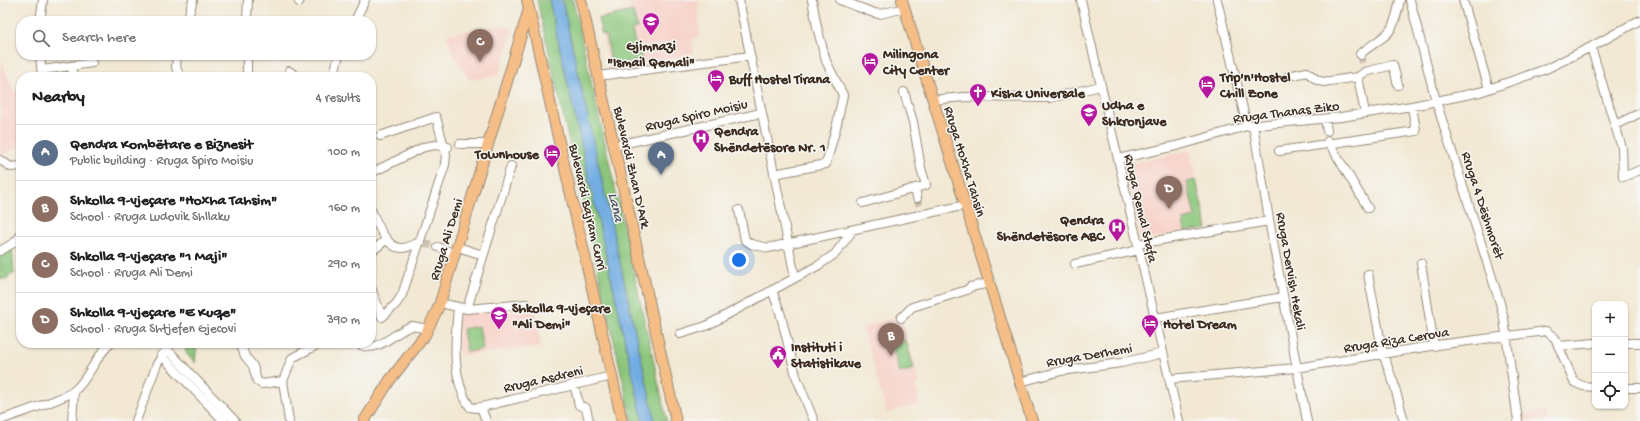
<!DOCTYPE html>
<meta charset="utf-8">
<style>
:root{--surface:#fff;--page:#f2f2f2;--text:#202124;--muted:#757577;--line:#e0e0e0;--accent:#7c3aed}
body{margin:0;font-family:"Gochi Hand",sans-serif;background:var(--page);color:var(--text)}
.controls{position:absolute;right:12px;bottom:12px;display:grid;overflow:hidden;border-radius:8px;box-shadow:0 1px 3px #0004}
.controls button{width:36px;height:36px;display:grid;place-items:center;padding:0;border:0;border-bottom:1px solid var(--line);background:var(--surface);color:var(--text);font:20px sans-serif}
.you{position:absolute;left:739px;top:260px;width:14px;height:14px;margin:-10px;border:3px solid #fff;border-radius:50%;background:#1a73e8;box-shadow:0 0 0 6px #1a73e833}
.badge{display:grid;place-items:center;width:26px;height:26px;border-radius:50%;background:var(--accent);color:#fff;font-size:13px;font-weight:700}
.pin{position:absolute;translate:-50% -33px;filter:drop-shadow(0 1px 2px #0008)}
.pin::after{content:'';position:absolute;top:21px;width:14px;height:12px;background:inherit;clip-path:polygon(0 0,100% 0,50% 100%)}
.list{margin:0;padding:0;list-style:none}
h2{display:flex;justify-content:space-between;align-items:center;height:52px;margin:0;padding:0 16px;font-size:17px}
h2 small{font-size:13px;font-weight:400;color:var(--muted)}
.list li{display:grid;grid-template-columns:26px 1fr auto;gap:12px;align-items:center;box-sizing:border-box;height:56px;padding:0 16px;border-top:1px solid var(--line)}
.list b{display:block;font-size:15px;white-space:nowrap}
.list p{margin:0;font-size:13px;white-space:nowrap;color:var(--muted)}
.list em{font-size:13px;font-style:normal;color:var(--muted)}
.icon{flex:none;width:22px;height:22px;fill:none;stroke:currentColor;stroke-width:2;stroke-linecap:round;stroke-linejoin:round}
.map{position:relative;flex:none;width:1640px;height:421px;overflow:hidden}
.search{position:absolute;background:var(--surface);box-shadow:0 1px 3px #0004;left:16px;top:16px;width:360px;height:44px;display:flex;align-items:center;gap:10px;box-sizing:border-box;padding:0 14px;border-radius:16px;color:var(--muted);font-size:15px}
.panel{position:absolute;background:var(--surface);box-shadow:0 1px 3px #0004;left:16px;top:72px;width:360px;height:276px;border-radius:16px}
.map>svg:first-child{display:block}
.built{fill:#f7d1c8}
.green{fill:#8bc67b;stroke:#63784c}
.water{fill:#71ace2;stroke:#566b80}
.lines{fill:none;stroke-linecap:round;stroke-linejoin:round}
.minor-tunnel{stroke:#cdc2af;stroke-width:8;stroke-dasharray:8 4;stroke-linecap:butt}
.minor-casing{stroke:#968978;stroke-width:10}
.major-casing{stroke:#968978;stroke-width:12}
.minor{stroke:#fff;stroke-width:8}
.major{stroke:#f6be87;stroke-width:10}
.labels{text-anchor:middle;stroke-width:3;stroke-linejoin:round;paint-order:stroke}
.poi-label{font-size:14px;font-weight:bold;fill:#3b2a1e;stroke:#f6f6f2;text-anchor:start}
.street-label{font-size:14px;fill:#3b2a1e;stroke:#f6f6f2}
.water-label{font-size:15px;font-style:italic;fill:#4e5863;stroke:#f6f6f2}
</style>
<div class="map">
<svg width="1640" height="421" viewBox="0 0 1640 421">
<rect width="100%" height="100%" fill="#f6f6f2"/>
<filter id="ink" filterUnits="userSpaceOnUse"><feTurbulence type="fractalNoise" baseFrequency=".025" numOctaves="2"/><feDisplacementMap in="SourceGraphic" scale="8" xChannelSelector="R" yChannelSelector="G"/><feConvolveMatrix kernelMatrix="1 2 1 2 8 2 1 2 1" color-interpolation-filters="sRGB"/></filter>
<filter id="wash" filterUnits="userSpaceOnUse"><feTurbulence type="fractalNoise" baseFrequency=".012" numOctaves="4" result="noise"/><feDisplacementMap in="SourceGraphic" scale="16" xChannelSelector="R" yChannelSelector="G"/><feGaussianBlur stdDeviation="0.9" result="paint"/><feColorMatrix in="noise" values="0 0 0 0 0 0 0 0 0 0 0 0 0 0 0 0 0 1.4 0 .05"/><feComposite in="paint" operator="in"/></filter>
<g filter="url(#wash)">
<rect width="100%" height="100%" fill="#f2e8d3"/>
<path class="built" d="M628 0H698L700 37 692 39 694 53 610 71 598 17 630 10Z
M500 25 513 28 499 75 469 80 452 52 447 34Z
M0 58 14 92 21 90V146L0 156Z
M1190 150 1208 229 1141 240 1125 165Z
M535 311 541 347 459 356V313Z
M901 316 920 385 915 386 920 404 887 413 862 327Z
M1545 411 1547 421H1524L1523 414Z"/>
<path class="green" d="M537 0H549L643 421H632Z
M562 0H573L667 421H655Z
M633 11 637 28 632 29 635 44H638L642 60 612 67 606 35H602L598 19Z
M1196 180 1207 229 1185 232 1183 220 1195 217 1187 182Z
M12 247 14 274 8 275V279H0V254Z
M479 326 483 349 467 352 463 329Z
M906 340 914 369 900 373 892 344Z
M184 343H197L195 363 186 353Z"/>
<path class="water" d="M549 0H562L655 421H643Z"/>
</g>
<g filter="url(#ink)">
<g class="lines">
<path class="minor-tunnel" d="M1361 55 1364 67
M917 198 920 208
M424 243 438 247"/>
<g class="minor-casing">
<path id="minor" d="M739 0 795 277
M840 0 874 13 880 14 905 8
M1081 0 1179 421
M1217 0 1247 126
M1410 0 1436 101 1500 303 1504 319 1518 421
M1463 0 1489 89
M299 2 300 0
M40 21 43 0
M187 21 193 0
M247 21 248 0
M355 21 365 0
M1591 47 1622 148 1623 177 1640 170
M40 55 42 77
M177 55 176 67 180 77
M247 55V77
M1361 55 1360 54C1389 31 1392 39 1400 0
M72 66 73 77
M42 70 92 63
M289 71 298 77
M598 76 750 56
M1288 76 1307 72 1317 80 1323 82 1358 77
M333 77 339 55
M932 100 964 97 1050 98 1101 86
M1365 113 1358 77 1365 72 1393 65 1398 85
M1325 119 1327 131
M1253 125 1272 237 1307 421
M1615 125 1640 113
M1328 141 1368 208
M460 144H489
M613 146 761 113
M1279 151 1416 131 1412 106
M1118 159 1180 145 1247 126 1341 117 1412 106 1480 92 1546 69 1591 47 1640 20
M0 160 11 167 21 166
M371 173 424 147 435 145 448 147
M774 174 826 164 837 124 843 95 826 61 817 27 812 0
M915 188 917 198
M863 203 926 185 921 168 913 122 904 92
M371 210C377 222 386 249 402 248 408 248 414 244 420 242
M739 210 745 240 751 244 768 248 966 205
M1138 244 1269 221
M438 247 455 254
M458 247 483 255
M0 251 15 242 21 235
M371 252 387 239
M1421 263 1434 346
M1075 264 1139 250
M1368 274 1383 354 1394 384 1404 421
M371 288 382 317 396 304 402 295 445 165 446 154 436 117 380 136
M772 290 780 312 796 376 814 421
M440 303 467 309 526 304
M458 307C455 340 451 379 470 407L477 408 612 376
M467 309 511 166
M901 318 912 307 967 290 970 287 990 283
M1155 318 1283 297
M680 334 706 326 819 265 835 254 853 230
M240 343 245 356 253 366 257 381 262 384 283 381
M356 343C379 356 392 332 412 326L428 329
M1625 343H1640
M1558 346 1595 343
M166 348 235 421
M161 355 224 421
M1169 379 1296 368 1437 345 1546 331 1555 338 1574 382 1583 386 1595 387
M1020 382 1061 371 1121 363 1163 353
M574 384 579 405 586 408 589 421
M1625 388H1640
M481 407 486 421
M0 420C16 414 65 399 75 390 90 377 95 356 111 343
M72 421 74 392
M136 421 157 364 170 343
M289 421 283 381 292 358 319 344"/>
</g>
<g class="major-casing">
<path id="major" d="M527 0 622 421
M581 0 676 421
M902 0 1032 421
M364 421 390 380 425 335 439 306 529 9"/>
</g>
<use href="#minor" class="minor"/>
<use href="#major" class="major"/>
</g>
</g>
<defs>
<g id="school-pin" transform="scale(0.9)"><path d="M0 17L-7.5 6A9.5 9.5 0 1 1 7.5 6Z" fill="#b5179e" stroke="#f6f6f2"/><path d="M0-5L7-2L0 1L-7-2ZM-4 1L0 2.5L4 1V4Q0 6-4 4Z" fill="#fff"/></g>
<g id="hotel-pin" transform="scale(0.9)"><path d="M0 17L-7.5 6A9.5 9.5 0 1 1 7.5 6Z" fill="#b5179e" stroke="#f6f6f2"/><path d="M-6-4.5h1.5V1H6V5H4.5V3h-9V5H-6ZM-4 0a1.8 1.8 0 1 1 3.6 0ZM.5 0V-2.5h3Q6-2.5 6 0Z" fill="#fff"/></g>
<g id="church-pin" transform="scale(0.9)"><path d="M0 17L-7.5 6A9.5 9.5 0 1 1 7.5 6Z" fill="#b5179e" stroke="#f6f6f2"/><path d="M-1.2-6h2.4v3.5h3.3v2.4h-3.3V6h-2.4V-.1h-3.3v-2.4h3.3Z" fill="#fff"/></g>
<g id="hospital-pin" transform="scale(0.9)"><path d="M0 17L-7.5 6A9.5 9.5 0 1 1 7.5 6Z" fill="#b5179e" stroke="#f6f6f2"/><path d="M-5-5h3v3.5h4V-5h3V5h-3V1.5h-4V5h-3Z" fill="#fff"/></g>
<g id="civic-pin" transform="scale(0.9)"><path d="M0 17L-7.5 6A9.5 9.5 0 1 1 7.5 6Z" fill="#b5179e" stroke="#f6f6f2"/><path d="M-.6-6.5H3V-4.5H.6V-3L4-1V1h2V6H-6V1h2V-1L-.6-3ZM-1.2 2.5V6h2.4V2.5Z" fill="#fff"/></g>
</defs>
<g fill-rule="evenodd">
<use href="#school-pin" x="651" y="21"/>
<use href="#hotel-pin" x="870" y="61"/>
<use href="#hotel-pin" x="716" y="78"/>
<use href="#hotel-pin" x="1207" y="84"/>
<use href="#church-pin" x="978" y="92"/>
<use href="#school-pin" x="1089" y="112"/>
<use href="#hospital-pin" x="701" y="138"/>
<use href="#hotel-pin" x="552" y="153"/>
<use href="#hospital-pin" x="1117" y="227"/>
<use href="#school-pin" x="499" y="315"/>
<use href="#hotel-pin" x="1150" y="323"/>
<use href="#civic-pin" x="778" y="354"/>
</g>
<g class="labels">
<g class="poi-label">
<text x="651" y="50" text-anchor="middle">Gjimnazi<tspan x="651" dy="16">"Ismail Qemali"</tspan></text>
<text x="883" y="58">Milingona<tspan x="883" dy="16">City Center</tspan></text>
<text x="1220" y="81">Trip'n'Hostel<tspan x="1220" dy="16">Chill Zone</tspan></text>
<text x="729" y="83">Buff Hostel Tirana</text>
<text x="991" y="97">Kisha Universale</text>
<text x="1102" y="109">Udha e<tspan x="1102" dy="16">Shkronjave</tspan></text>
<text x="714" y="135">Qendra<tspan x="714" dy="16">Shëndetësore Nr. 1</tspan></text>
<text x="539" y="158" text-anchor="end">Townhouse</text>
<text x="1104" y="224" text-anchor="end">Qendra<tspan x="1104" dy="16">Shëndetësore ABC</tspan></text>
<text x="512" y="312">Shkolla 9-vjeçare<tspan x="512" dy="16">"Ali Demi"</tspan></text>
<text x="1163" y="328">Hotel Dream</text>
<text x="791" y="351">Instituti i<tspan x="791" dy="16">Statistikave</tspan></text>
</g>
<g class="street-label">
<text transform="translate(1286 111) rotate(-7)" y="5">Rruga Thanas Ziko</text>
<text transform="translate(696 114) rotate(-13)" y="5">Rruga Spiro Moisiu</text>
<text transform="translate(966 161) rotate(73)" y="5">Rruga Hoxha Tahsin</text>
<text transform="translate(633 167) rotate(77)" y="5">Bulevardi Zhan D'Ark</text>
<text transform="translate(1484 205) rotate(72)" y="5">Rruga 4 Dëshmorët</text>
<text transform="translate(589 207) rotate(77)" y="5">Bulevardi Bajram Curri</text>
<text transform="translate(1142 208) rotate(77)" y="5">Rruga Qemal Stafa</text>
<text transform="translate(445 239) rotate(-73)" y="5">Rruga Ali Demi</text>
<text transform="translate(1292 271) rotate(80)" y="5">Rruga Dervish Hekali</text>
<text transform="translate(1396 339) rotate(-9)" y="5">Rruga Riza Cerova</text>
<text transform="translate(1089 354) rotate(-10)" y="5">Rruga Derhemi</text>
<text transform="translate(543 378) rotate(-13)" y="5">Rruga Asdreni</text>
</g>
<g class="water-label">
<text transform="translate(617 207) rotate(77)" y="5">Lana</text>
</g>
</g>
</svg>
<div class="controls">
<button>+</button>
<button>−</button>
<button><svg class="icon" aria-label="locate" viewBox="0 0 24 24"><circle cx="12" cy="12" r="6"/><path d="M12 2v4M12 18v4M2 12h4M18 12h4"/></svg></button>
</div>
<div class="you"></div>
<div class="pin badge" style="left:661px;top:175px;background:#5c6f8a">A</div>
<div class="pin badge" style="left:891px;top:356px;background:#8d6e63">B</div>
<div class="pin badge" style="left:480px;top:62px;background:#8d6e63">C</div>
<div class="pin badge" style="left:1169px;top:209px;background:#8d6e63">D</div>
<div class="search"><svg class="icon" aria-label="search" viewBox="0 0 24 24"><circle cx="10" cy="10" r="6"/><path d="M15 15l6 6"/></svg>Search here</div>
<section class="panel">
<h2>Nearby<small>4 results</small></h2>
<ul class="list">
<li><span class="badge" style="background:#5c6f8a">A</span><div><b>Qendra Kombëtare e Biznesit</b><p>Public building · Rruga Spiro Moisiu</p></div><em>100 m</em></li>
<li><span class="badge" style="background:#8d6e63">B</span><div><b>Shkolla 9-vjeçare &quot;Hoxha Tahsim&quot;</b><p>School · Rruga Ludovik Shllaku</p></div><em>160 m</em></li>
<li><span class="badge" style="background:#8d6e63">C</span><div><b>Shkolla 9-vjeçare &quot;1 Maji&quot;</b><p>School · Rruga Ali Demi</p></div><em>290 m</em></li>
<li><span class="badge" style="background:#8d6e63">D</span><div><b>Shkolla 9-vjeçare &quot;E Kuqe&quot;</b><p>School · Rruga Shtjefen Gjecovi</p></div><em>390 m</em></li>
</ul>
</section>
</div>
